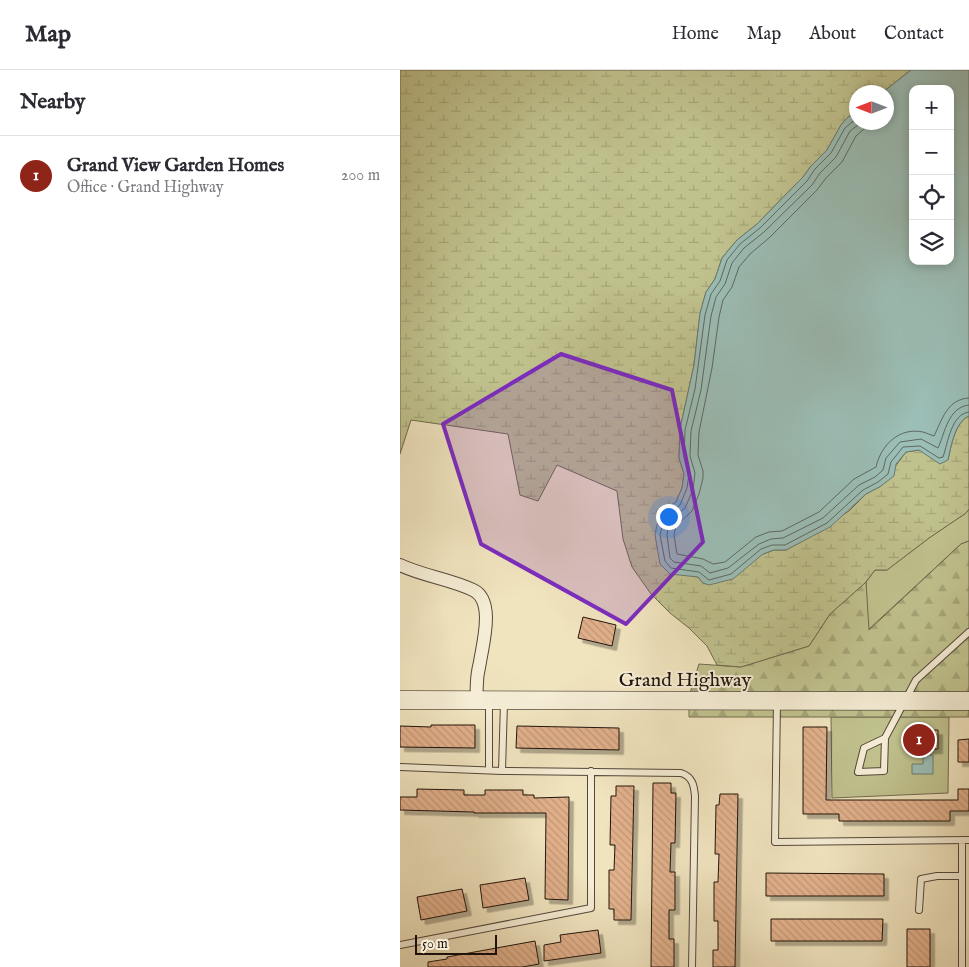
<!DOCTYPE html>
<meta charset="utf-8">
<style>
:root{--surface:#fff;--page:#f7f7f7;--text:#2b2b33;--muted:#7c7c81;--line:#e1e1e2;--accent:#8f2418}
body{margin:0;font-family:"IM FELL English",serif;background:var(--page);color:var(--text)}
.controls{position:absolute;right:15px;top:15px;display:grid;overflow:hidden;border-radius:10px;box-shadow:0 2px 8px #0003}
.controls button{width:45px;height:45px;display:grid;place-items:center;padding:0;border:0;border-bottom:1px solid var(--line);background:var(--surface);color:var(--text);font:25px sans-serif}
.compass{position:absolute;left:449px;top:15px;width:45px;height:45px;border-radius:50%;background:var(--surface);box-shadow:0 2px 8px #0003;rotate:270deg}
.scale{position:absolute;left:15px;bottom:12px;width:82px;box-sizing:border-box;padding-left:5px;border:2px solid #20130d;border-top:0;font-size:14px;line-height:18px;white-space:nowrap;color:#20130d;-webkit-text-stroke:4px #f5edd5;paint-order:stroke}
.you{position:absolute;left:268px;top:446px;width:18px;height:18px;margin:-12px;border:4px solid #fff;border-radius:50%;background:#1a73e8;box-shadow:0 0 0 8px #1a73e833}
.badge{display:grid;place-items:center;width:32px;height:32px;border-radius:50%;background:var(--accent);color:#fff;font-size:16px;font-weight:700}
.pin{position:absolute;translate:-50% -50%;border:2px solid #fff;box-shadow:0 1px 5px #0006}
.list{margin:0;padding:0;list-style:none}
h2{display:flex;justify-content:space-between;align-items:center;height:65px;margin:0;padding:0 20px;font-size:21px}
h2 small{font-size:16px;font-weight:400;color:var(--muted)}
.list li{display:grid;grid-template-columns:32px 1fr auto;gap:15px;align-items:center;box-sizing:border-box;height:80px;padding:0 20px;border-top:1px solid var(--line)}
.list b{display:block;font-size:19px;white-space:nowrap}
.list p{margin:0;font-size:16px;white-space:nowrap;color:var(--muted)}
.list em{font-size:16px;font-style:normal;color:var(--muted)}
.icon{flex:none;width:28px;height:28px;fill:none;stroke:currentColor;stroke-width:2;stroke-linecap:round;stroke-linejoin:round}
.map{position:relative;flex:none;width:569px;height:897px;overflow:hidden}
header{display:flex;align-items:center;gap:30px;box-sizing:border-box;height:70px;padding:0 25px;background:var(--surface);border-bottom:1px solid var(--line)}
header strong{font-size:24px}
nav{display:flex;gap:28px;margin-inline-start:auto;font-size:18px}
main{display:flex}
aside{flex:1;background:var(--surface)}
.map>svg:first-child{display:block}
.green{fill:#c0c28e;stroke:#706a4e}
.forest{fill:url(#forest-firs);stroke:#706a4e}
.wetland{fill:url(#wetland-marsh);stroke:#706a4e}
.water{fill:#9bbeb6;stroke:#6a7a72;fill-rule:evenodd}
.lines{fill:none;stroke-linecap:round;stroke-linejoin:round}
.shore{stroke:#5e6862;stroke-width:1}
.building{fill:url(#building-back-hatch);stroke:#20130d;filter:url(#shadow)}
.lane-casing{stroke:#54473a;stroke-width:8}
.street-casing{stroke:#54473a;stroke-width:14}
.secondary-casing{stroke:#20130d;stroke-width:19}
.lane{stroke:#f5edd5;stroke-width:6}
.street{stroke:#f5edd5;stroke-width:12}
.secondary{stroke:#f5edd5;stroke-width:18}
.marked{fill:#7b2cbf;fill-opacity:0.2;stroke:#7b2cbf;stroke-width:4;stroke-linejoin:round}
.labels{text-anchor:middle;stroke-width:4;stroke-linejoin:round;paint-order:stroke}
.street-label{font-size:20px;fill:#20130d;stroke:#f5edd5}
</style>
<header>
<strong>Map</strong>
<nav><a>Home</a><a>Map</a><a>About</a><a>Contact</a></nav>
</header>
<main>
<aside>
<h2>Nearby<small></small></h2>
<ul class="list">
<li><span class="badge">1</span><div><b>Grand View Garden Homes</b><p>Office · Grand Highway</p></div><em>200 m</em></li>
</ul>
</aside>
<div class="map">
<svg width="569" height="897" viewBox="0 0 569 897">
<defs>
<pattern id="forest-firs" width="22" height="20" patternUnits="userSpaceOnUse" patternTransform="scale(1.25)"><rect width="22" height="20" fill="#c0c28e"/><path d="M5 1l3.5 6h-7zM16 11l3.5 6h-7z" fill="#a5a679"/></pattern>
<pattern id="wetland-marsh" width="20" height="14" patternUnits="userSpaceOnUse" patternTransform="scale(1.25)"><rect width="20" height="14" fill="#c0c28e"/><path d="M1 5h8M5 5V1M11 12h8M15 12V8" fill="none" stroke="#a5a679"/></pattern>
<pattern id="building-back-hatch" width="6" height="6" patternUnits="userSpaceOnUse" patternTransform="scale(1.25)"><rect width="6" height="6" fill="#e2b18c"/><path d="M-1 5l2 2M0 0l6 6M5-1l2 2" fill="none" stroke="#c29778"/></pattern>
<filter id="shadow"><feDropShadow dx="4.5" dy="4.5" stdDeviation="0" flood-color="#0004"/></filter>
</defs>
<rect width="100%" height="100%" fill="#f0e4bf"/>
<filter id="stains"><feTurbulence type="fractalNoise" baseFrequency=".004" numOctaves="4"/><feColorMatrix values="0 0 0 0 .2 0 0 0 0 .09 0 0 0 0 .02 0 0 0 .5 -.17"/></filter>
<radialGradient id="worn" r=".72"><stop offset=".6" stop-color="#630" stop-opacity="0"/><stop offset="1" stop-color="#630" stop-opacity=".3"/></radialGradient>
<path class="green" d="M569 439V471L561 474 468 560 466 512 475 500H487L529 468 566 443Z
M431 647H549L548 723 432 728Z"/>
<path class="forest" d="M569 471V625L290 623 299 594 341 597 409 576 430 544 466 512 469 560 561 474Z
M289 634 569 636V647H289Z"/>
<path class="wetland" d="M0 0H511L483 22H457L456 43 448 47 441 55 427 80 411 96 403 107 357 154 337 170 322 188 315 209 306 222 300 244 294 295 280 359 279 388 284 404 282 418 276 432 268 437 286 505 298 507 303 513 363 484 374 480H386L397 474 449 441 466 424 481 416 506 382 519 380 548 390C551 376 555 352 569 346V439L566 443 529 468 487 500H475L465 513 430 544 409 576 341 597 317 595 307 576 289 558 270 543 251 524 232 497 223 469 217 421 157 395 138 431 120 425 108 364 11 350 0 384Z"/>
<path class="water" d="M511 0H569V346C555 352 551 376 548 390L540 394 519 380 506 382 496 394 494 406 481 416 466 424 430 457 386 480H374L363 484 333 509 309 515 303 513 298 507 270 504 260 494 255 465 259 446 268 437 276 432 282 418 284 404 279 388 280 359 294 295 300 243 306 222 315 209 322 188 337 170 357 154 403 107 411 96 427 80 441 55 448 47 456 43 457 52H487V22H483ZM513 19H550V191H513Z
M523 685H533V704H512V694H523Z"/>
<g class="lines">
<path class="shore" d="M457 48 445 58 431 83 415 99 407 111 360 158 340 174 327 190 320 211 311 224 305 245 295 319 285 360 284 387 289 404 287 418 280 435 264 448 260 465 265 491 271 498 299 502 309 510 331 504 361 479 372 475H385L427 453 463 420 478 412 488 404 491 392 503 377 520 376 539 388 543 387C548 373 551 344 569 342
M462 52 450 61 436 87 420 103 412 115 364 162 344 178 332 193 325 214 316 227 311 246 301 320 291 361 290 386 295 403 293 420 285 438 269 451 267 465 270 488 274 492 301 496 310 503 328 498 359 474 371 469 383 468 423 448 459 415 475 407 483 400 486 388 500 372 521 369 538 378C545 363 548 337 569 335
M472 52 456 66 442 92 426 108 417 120 369 168 350 184 339 197 332 217 323 230 319 247 312 298 299 362 298 385 303 401V408L299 424 292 441 276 456 274 465 277 484 303 489 313 494 325 492 356 467 369 462 382 461 419 442 454 409 476 397C481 375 499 357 523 362 527 363 530 365 534 366 542 350 547 329 569 328"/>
</g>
<path class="building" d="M183 547 216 555 212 576 178 568Z
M31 655H75V678L0 677V656L31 657Z
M117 656 219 658V680L116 678Z
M403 657H427L426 730H558V719H569V741H550V751H439V744H403Z
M538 660V679L508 680 507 661Z
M569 669V692H558V670Z
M253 713H271V723H276L275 773H271L270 802H275V840H269V869H274V897H251Z
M216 716H234L231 850H214V839H209V800H214L215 775H210L211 726H216Z
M17 719 64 720V725H85V720H123V725H134V728L169 727 168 830 145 829 146 743H74V742L0 740V727H17Z
M320 724H338L335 897H313V880H318V851H314V812H318L319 784H315L316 735H319Z
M366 803 484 804V826H366Z
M125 808 129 830 83 838 80 815Z
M62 819 67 841 21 850 17 827Z
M371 849H483L482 871H371Z
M507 859H530V897H507Z
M198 860 201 883 144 891V875L161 872 160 865Z
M135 871 139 894 122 897H28V892L47 889V887Z"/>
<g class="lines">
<g class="lane-casing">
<path id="lane" d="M377 632 375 772 569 770
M485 668 464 678 458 702 484 701 485 668 516 610 569 562
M0 697 102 701 281 703C293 707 294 716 295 726L292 897
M89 700V631
M102 701 104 632
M562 770V897
M519 840 521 809 537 806H562
M0 875 191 838V701"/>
</g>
<g class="street-casing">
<path id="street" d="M0 495C23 506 50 509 73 520 95 530 83 573 80 592 77 604 76 617 77 630"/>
</g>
<g class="secondary-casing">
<path id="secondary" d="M0 630 569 631"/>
</g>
<use href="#lane" class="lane"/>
<use href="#street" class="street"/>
<use href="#secondary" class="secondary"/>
</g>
<path class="marked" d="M161 284 272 320 303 472 226 554 81 474 43 354Z"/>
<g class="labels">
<g class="street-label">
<text x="285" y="616">Grand Highway</text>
</g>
</g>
<rect width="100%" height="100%" filter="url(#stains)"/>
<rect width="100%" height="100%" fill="url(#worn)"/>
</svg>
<div class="controls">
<button>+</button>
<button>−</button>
<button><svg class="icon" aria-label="locate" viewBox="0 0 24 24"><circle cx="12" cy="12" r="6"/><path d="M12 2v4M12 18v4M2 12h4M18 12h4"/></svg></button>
<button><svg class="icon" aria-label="layers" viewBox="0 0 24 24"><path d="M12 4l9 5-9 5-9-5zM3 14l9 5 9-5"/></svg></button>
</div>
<svg class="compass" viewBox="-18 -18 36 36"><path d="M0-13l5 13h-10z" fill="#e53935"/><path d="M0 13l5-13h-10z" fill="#7c7c81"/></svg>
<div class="scale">50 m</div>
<div class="you"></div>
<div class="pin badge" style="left:519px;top:670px">1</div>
</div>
</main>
